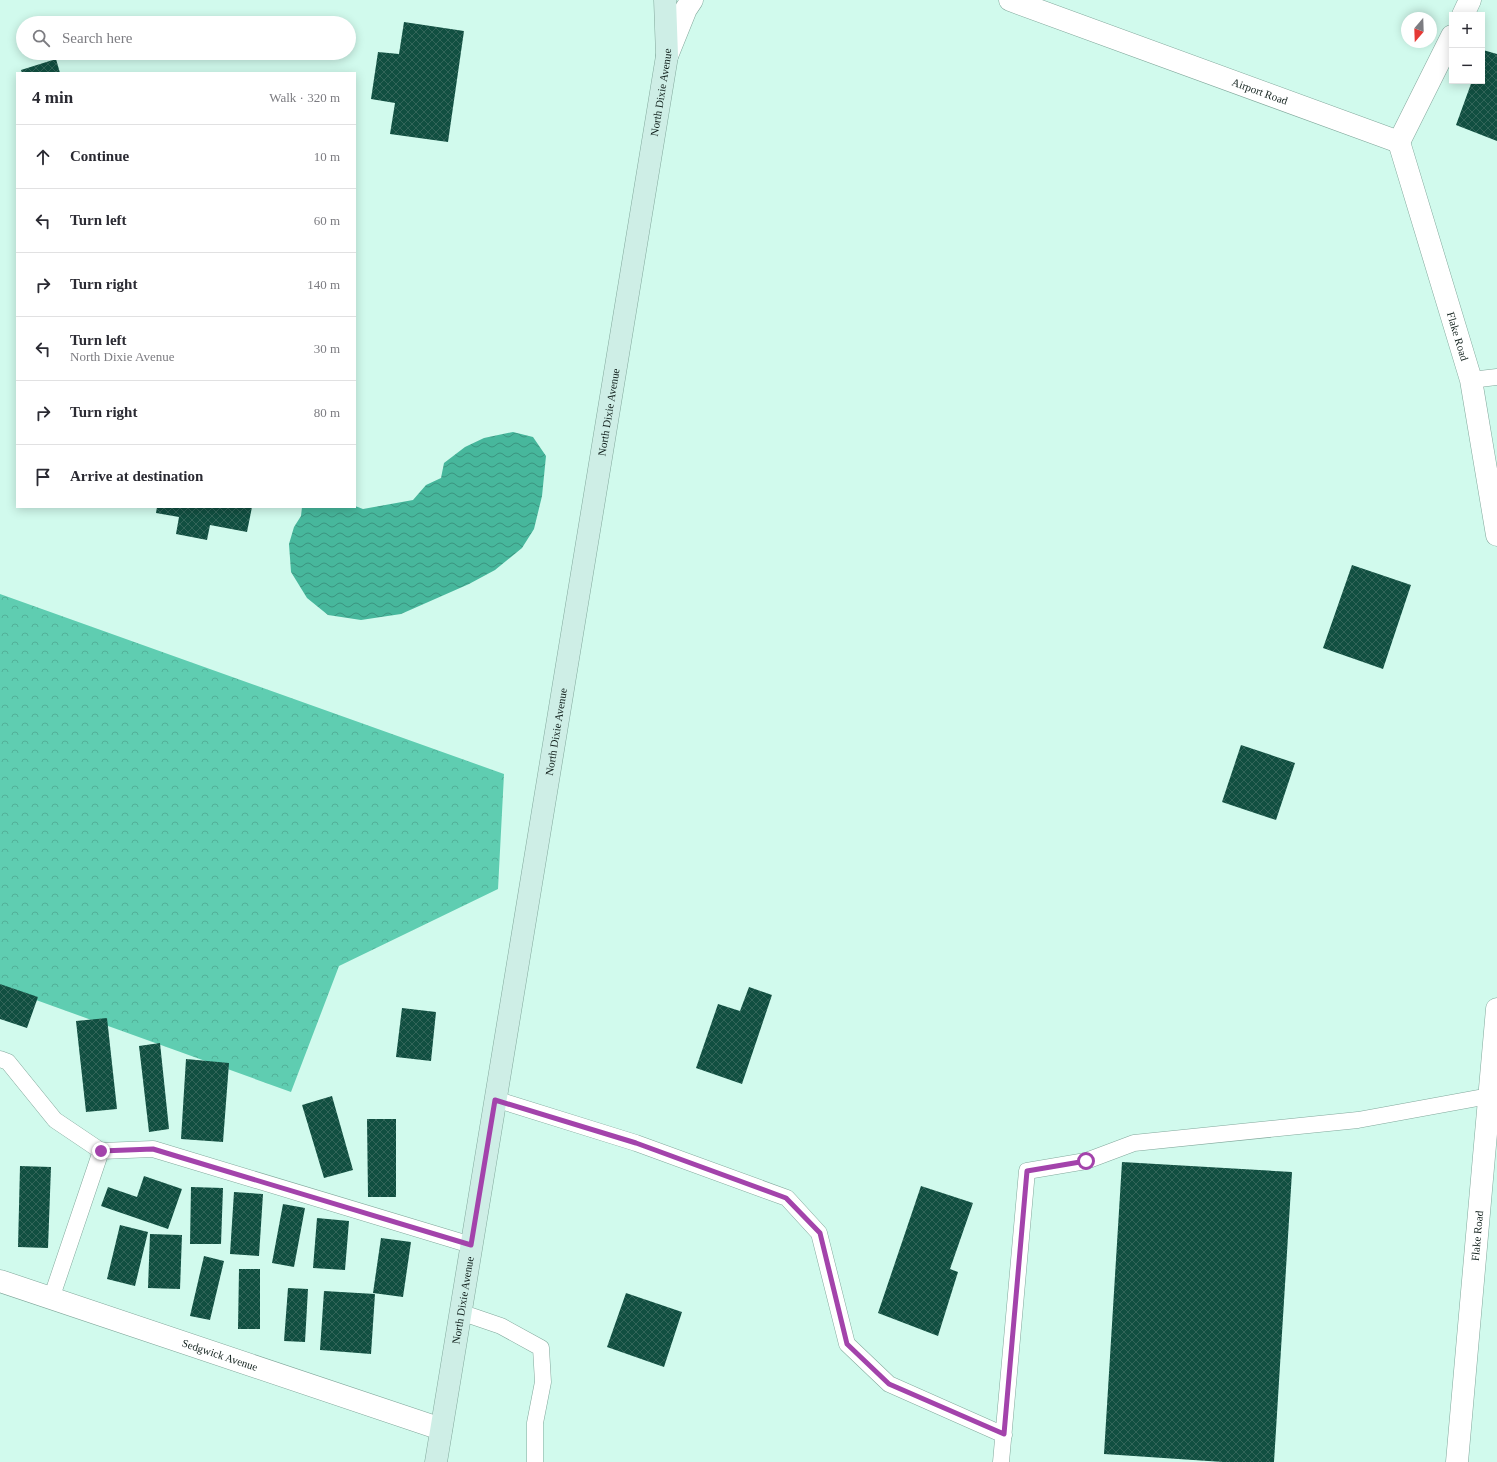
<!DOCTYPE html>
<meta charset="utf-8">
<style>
:root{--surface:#fff;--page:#f2f2f3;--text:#2b2b33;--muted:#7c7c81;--line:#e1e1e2}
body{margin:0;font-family:Georgia,serif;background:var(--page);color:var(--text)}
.controls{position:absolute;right:12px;top:12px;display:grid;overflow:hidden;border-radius:0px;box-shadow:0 2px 10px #0003}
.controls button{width:36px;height:36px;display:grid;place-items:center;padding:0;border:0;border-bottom:1px solid var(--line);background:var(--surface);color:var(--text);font:20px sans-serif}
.compass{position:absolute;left:1401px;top:12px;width:36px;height:36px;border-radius:50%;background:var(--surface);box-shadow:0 2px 10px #0003;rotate:199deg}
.stop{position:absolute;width:12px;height:12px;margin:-9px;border:3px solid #a343ab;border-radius:50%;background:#fff}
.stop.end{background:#a343ab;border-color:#fff;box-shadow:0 1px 4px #0008}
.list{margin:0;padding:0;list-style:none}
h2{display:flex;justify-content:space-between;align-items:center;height:52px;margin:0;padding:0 16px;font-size:17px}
h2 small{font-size:13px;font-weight:400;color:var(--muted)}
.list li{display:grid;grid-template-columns:26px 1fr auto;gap:12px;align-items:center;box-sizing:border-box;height:64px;padding:0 16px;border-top:1px solid var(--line)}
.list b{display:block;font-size:15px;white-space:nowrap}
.list p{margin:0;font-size:13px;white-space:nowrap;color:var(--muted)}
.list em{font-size:13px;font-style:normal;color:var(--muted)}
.icon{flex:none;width:22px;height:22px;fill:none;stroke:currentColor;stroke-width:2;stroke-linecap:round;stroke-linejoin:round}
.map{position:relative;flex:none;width:1497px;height:1462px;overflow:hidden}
.search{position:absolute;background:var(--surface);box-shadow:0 2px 10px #0003;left:16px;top:16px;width:340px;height:44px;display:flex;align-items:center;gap:10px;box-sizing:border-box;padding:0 14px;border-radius:22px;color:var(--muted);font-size:15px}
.panel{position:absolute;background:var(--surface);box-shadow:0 2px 10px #0003;left:16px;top:72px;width:340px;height:436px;border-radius:0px}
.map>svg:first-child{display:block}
.forest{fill:url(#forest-crowns)}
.water{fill:url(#water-waves)}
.building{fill:url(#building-cross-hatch)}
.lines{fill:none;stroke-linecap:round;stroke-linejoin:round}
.lane-casing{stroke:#82a89c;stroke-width:17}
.street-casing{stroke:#82a89c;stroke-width:23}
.secondary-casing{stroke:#82a89c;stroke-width:23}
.lane{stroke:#fff;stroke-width:16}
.street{stroke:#fff;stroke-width:22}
.secondary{stroke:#ceeee6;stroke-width:22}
.route{stroke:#a343ab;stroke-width:5}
.labels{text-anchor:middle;stroke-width:4;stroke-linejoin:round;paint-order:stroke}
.street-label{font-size:11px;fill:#12211d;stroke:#f7fefc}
</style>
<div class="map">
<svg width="1497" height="1462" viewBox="0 0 1497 1462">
<defs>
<pattern id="forest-crowns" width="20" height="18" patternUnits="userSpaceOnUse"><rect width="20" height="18" fill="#5fcdb1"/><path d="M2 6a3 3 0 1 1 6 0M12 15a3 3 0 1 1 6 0" fill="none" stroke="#52b098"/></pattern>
<pattern id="water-waves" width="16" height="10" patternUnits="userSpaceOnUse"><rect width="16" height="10" fill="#47b79c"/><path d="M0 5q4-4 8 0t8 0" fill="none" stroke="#3a947f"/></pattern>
<pattern id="building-cross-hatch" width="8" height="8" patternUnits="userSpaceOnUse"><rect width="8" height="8" fill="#114f41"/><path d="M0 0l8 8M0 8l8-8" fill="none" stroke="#326559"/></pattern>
</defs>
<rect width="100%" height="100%" fill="#d1faed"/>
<path class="forest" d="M0 594 504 774 498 889 339 966 291 1092 0 987Z"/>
<path class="water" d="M513 432 533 437 546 456 542 496 534 529 522 548 495 570 469 584 401 614 361 620 328 615 307 598 291 572 289 544 294 527 301 516 302 507H355V506L363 509 413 500 426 485 441 478 444 463 465 447 484 438Z"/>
<path class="building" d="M404 22 464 31 448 142 390 134 395 103 371 99 378 52 399 54Z
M1483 50 1497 54V141L1456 125 1472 81H1482V53Z
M56 59 60 73H22L21 70Z
M157 507H252L247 532 210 525 207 540 176 534 179 517 156 513Z
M1352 565 1411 585 1383 669 1323 648Z
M1241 745 1295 763 1276 820 1222 802Z
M0 984 38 997 27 1028 0 1019Z
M749 987 772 995 742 1084 696 1068 718 1004 740 1011Z
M402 1008 436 1012 431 1061 396 1057Z
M107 1018 117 1109 86 1112 76 1021Z
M160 1043 169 1129 149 1132 139 1046Z
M186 1059 229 1063 223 1142 181 1139Z
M332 1096 353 1170 324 1178 302 1105Z
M367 1119H396V1197H368Z
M1122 1162 1292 1172 1274 1462H1223L1104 1454Z
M20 1166 51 1167 48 1248 18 1247Z
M144 1176 182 1189 168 1229 101 1206 108 1187 137 1197Z
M921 1186 973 1203 950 1269 958 1272 938 1336 878 1313Z
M191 1187 223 1188 221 1244H190Z
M234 1192 263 1194 259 1256 230 1254Z
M283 1204 305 1208 294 1267 272 1263Z
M317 1218 349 1221 345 1270 313 1268Z
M120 1225 148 1232 135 1286 107 1279Z
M150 1234 182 1235 180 1289 148 1288Z
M381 1238 411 1242 403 1297 373 1293Z
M204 1256 224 1261 210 1320 190 1316Z
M239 1269H260V1329H238Z
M288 1288 308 1289 305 1342 284 1341Z
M324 1291 375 1294 371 1354 320 1350Z
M626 1293 682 1312 664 1367 607 1347Z"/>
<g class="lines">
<g class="lane-casing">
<path id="lane" d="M1471 380 1497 377
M0 1059 8 1062 55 1120 101 1151
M495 1099 636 1143 787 1198 819 1233 847 1344 889 1384 1004 1435
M51 1299 101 1151 153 1149 471 1245
M460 1312 501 1326 541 1348 543 1382 535 1423V1462
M1001 1462 1027 1171 1086 1161 1134 1143 1358 1120 1489 1096"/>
</g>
<g class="street-casing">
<g id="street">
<path id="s1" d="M1010 0 1399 142"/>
<path d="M1463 15 1470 0"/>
<path d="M667 56 686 9 692 0"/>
<path id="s2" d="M1399 142 1471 380 1497 535"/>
<path d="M1399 142 1452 36"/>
<path id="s3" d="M0 1281 441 1429"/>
<path id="s4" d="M1457 1462 1497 1009"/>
</g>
</g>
<g class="secondary-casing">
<g id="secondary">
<path id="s5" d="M436 1462 667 56 665 0"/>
</g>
</g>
<use href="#lane" class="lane"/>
<use href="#street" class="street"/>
<use href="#secondary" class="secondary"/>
</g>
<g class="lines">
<path class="route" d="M101 1151 153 1149 471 1245 495 1100 636 1143 786 1198 820 1233 847 1344 889 1384 1004 1434 1027 1171 1086 1161"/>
</g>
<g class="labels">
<g class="street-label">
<text dy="4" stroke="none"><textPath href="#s1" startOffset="266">Airport Road</textPath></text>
<text dy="4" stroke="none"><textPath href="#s5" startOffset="1388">North Dixie Avenue</textPath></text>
<text dy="4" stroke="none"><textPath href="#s2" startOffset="203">Flake Road</textPath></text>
<text dy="4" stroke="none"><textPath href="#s5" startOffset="1064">North Dixie Avenue</textPath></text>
<text dy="4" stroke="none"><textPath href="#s5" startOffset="740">North Dixie Avenue</textPath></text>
<text dy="4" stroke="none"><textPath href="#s4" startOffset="227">Flake Road</textPath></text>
<text dy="4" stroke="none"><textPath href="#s5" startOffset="164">North Dixie Avenue</textPath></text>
<text dy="4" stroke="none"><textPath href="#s3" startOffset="232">Sedgwick Avenue</textPath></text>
</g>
</g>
</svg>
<div class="controls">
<button>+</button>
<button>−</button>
</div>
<svg class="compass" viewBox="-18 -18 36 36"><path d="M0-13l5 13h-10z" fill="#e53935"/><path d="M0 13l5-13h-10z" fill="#7c7c81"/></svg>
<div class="stop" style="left:1086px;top:1161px"></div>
<div class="stop end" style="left:101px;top:1151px"></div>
<div class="search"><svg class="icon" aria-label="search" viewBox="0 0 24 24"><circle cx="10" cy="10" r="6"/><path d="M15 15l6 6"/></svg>Search here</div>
<section class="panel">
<h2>4 min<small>Walk · 320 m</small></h2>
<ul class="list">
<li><svg class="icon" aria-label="ahead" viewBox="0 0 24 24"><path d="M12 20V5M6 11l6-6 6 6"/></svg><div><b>Continue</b></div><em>10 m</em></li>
<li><svg class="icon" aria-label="left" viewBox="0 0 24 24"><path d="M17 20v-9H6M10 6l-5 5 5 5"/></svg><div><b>Turn left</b></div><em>60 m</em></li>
<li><svg class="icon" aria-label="right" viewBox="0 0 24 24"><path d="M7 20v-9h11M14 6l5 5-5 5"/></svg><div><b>Turn right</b></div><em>140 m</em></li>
<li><svg class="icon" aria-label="left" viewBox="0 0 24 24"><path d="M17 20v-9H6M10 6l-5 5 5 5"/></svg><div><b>Turn left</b><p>North Dixie Avenue</p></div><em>30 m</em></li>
<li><svg class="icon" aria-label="right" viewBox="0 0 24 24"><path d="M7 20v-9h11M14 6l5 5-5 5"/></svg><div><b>Turn right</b></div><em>80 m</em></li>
<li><svg class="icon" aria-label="arrive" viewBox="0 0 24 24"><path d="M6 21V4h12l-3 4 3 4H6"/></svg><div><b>Arrive at destination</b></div></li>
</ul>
</section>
</div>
